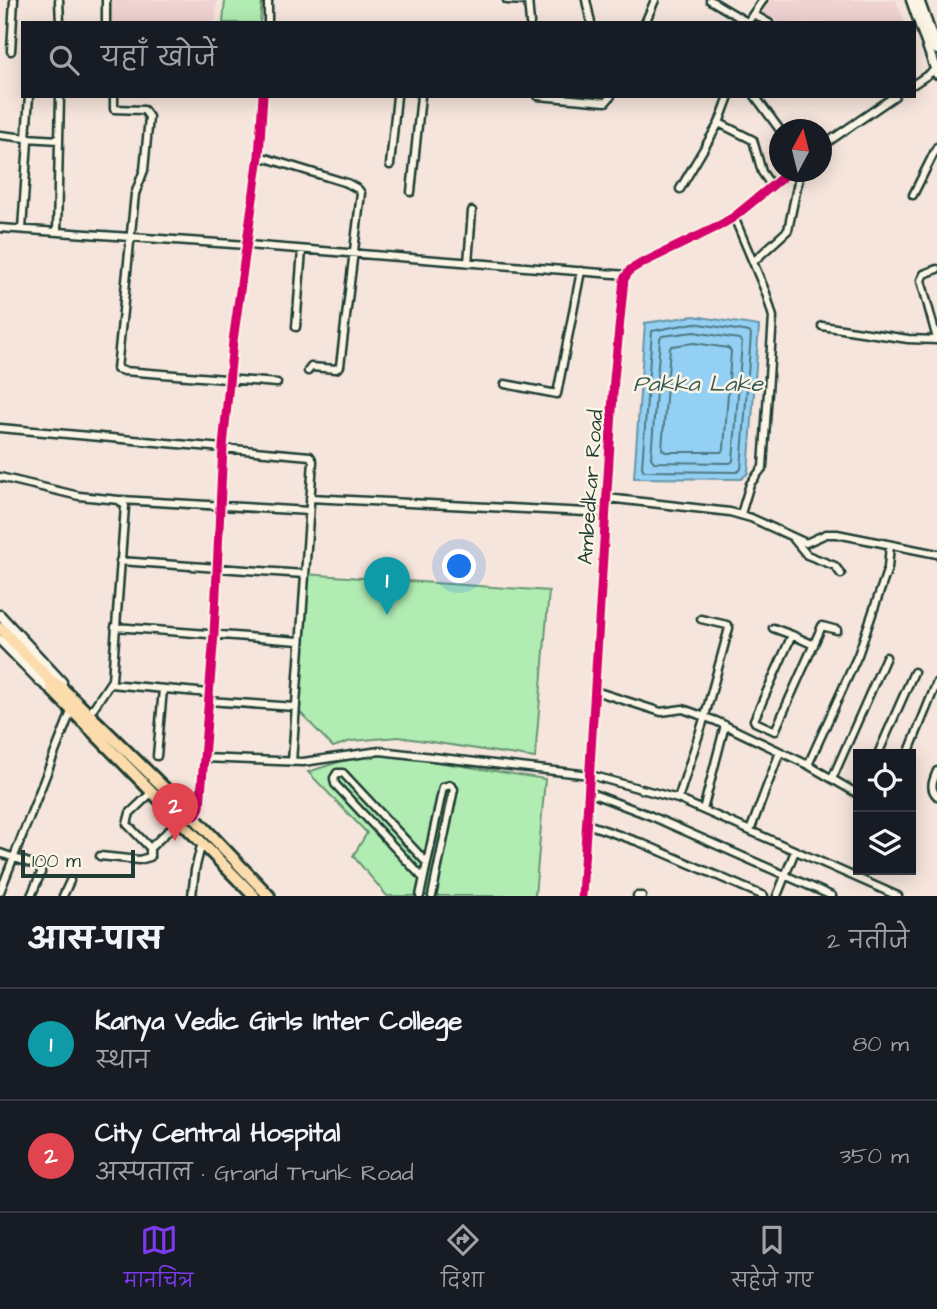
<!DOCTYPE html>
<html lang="hi">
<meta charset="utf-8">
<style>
:root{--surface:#171b24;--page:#20242c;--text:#f1f3f6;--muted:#9ea1a6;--line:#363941;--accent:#7c3aed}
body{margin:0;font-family:"Architects Daughter","Playpen Sans Deva",sans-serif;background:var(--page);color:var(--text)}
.controls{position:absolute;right:21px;bottom:21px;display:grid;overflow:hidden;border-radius:0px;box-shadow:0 4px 18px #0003}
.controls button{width:63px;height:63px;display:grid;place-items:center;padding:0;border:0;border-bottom:2px solid var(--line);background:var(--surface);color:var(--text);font:35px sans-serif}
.compass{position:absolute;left:769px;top:119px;width:63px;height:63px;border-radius:50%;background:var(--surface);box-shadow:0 4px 18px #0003;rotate:7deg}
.scale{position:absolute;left:21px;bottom:18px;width:114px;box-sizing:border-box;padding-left:7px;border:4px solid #1f3d34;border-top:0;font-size:19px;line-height:24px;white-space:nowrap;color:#1f3d34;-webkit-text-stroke:5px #fcf5e5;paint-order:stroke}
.you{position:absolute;left:460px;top:567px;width:24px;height:24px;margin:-18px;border:5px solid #fff;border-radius:50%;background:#1a73e8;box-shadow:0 0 0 10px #1a73e833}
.badge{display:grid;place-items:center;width:46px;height:46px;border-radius:50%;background:var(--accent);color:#fff;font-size:23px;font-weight:700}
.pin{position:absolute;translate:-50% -58px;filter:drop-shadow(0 2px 4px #0008)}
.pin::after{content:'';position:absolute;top:37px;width:24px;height:21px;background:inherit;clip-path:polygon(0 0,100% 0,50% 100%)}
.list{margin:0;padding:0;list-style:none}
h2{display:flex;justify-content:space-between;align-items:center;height:91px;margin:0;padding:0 28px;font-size:30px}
h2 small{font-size:23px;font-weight:400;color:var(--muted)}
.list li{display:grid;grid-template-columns:46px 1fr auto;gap:21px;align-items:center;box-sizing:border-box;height:112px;padding:0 28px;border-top:2px solid var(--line)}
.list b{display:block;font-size:26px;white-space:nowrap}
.list p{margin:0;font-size:23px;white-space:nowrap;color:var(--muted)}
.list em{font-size:23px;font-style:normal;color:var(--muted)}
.icon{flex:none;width:38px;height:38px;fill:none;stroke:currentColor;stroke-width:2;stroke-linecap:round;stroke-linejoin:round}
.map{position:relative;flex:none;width:937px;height:896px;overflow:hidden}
.search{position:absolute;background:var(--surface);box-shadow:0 4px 18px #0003;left:21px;right:21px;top:21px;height:77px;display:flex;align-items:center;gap:18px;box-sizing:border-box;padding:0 24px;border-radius:0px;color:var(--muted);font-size:26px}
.sheet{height:315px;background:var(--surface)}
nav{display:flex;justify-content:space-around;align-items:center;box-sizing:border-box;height:98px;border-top:2px solid var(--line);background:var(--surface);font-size:19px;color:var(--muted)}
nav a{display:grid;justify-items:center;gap:4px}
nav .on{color:var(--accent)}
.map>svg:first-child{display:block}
.built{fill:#efd2d2}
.green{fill:#b1edb3;stroke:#689574;stroke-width:2}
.water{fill:#94d0f4;stroke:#6595a7;stroke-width:2}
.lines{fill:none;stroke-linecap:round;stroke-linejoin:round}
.shore{stroke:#4e7881;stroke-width:2}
.street-casing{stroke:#1f3d34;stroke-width:11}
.secondary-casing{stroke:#1f3d34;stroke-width:13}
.highway-casing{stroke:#1f3d34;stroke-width:16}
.street{stroke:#fcf5e5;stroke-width:6}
.secondary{stroke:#fcf5e5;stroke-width:8}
.highway{stroke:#fcdcac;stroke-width:10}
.cycleway-casing{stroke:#fcf5e5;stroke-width:13}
.cycleway{stroke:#d6006c;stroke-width:9}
.labels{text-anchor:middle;stroke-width:5;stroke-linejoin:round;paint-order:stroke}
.street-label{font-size:21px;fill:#1f3d34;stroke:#fcf5e5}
.water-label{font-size:23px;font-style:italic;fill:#365a5a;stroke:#fcf5e5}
</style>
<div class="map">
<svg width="937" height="896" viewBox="0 0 937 896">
<rect width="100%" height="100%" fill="#f6e5dc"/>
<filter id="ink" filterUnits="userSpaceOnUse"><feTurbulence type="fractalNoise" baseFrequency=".0143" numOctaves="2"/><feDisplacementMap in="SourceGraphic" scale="14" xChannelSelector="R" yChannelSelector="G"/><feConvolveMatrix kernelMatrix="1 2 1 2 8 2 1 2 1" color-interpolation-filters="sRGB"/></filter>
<g filter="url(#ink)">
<path class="built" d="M110 0H217L215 23H110Z
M770 0H896L905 23H776L757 12Z"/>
<path class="green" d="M225 0H262L260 23H223Z
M304 574 549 591 535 758 399 737 351 741 333 747 295 707Z
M378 755 418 759 545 779 535 896H387L353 856 367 833 308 772 342 761Z"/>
<path class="water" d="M694 316 759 326 748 473 741 479 634 478 645 323Z"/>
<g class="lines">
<path class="shore" d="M694 323 749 332 751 334 741 469 737 472 644 471 642 467 652 331Z
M694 332 739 339 742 342 733 461 730 463 654 462 651 458 660 339 662 336Z
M694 343 728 348 731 351 724 449 721 452H666L662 449 670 348 672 346Z"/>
<g class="street-casing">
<path id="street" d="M59 0 60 23
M106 0V23
M507 0 528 1
M528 0 530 23
M586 0 591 23
M710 0 747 22
M753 14 769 23
M268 23V0
M645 23 655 0
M747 23 763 0
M11 51 14 0
M914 84 935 70
M29 96 26 138 59 140
M114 96V109L144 110 149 117 144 170 135 194 117 369 124 371 277 383
M538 96 606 102 611 96
M755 96 780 130
M719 123 753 140 762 172 771 185
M0 135 26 138 28 141 22 229
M822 146 895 96
M259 156 347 183 358 189 361 193 340 366 336 369 311 367 308 371
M390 165 397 96
M680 189 719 123 729 96
M411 192 421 96
M913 195 937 147
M734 217 766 293 773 317 763 467 750 484 741 514
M0 228 247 245 627 275
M57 232 60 96
M753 262 788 230 800 172
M468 263 472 211
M937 269 924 274 921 280 937 339
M822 326 908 339 937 340
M296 327 302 250
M505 384 557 394 581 271
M0 428 310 456 313 461 292 762
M0 477 79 496 119 500 125 506 112 680 90 713
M310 498 606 513
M607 498 730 512 751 518 806 543 826 534H837L937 554
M121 500 309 511
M793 538 807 555 835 566 841 574
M120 561 304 574
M115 627 299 641
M773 628 792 635
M814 645 792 635 754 720 755 722 775 731 822 626 837 630
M110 684 209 693
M595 691 661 712 683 709 716 721 808 765 858 794
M208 701 295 707
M878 754 914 672
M908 754 937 682
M157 756 163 689
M204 758 303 762 380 751 590 775 678 799 898 896
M808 765 858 655 888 568 890 545
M937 771C933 781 929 788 937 796
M832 779 886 657
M588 792 651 816 832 896
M678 799 705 716 729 628 727 625 701 619
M703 810 725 725
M192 815H196L200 807 214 634 223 447 233 341 259 156 263 96
M587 824 639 842 764 896
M750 831 780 752
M150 848 180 820
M0 853 41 867V873L31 896
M100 856 139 860 150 857V848L127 824 130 813 153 791
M423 878 335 784 334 778 337 773H343L426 862
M0 892 72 709
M63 896 70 881
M192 896 195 870 202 842
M420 896 443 787 450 785 454 789 432 896
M582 896 614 379 624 279 630 270 640 264 717 227 734 217 789 172
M637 896H642
M777 896 795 851"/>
</g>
<g class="secondary-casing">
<path id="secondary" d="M911 0 937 74
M919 0 937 50
M0 615 62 682 61 687
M0 640 41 682 53 691"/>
</g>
<g class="highway-casing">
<path id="highway" d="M0 628 50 680 61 687 192 815 269 896
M50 680 53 691 254 896"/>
</g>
<use href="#street" class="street"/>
<use href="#secondary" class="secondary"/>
<use href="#highway" class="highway"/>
<g class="cycleway-casing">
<path id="cycleway" d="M192 815H196L200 807 214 634 223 447 233 341 259 156 263 96
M582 896 614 379 624 279 630 270 640 264 717 227 734 217 789 172"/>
</g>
<use href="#cycleway" class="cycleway"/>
</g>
</g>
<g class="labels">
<g class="street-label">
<text transform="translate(590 487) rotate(-86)" y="7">Ambedkar Road</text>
</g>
<g class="water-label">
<text x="698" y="391">Pakka Lake</text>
</g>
</g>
</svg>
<div class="controls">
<button><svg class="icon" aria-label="locate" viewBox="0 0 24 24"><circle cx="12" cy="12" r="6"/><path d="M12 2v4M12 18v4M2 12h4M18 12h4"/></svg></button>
<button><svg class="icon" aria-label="layers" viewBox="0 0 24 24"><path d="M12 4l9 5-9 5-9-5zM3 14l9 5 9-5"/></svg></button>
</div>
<svg class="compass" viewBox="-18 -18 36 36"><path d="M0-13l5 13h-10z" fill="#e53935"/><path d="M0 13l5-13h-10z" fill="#9ea1a6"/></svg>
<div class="scale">100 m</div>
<div class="you"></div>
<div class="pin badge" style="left:387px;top:615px;background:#0f9aa8">1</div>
<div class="pin badge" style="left:175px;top:841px;background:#e0444e">2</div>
<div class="search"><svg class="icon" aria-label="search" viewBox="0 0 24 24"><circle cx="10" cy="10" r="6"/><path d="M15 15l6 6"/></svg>यहाँ खोजें</div>
</div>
<section class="sheet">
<h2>आस-पास<small>2 नतीजे</small></h2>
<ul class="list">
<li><span class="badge" style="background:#0f9aa8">1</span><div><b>Kanya Vedic Girls Inter College</b><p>स्थान</p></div><em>80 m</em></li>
<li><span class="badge" style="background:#e0444e">2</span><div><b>City Central Hospital</b><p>अस्पताल · Grand Trunk Road</p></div><em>350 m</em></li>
</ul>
</section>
<nav>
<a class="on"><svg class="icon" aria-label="map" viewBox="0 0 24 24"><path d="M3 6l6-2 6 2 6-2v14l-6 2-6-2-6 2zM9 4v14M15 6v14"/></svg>मानचित्र</a>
<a><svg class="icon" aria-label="directions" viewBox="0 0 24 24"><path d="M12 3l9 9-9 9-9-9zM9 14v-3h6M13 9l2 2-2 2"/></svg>दिशा</a>
<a><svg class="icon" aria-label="saved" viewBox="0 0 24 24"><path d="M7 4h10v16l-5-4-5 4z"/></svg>सहेजे गए</a>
</nav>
